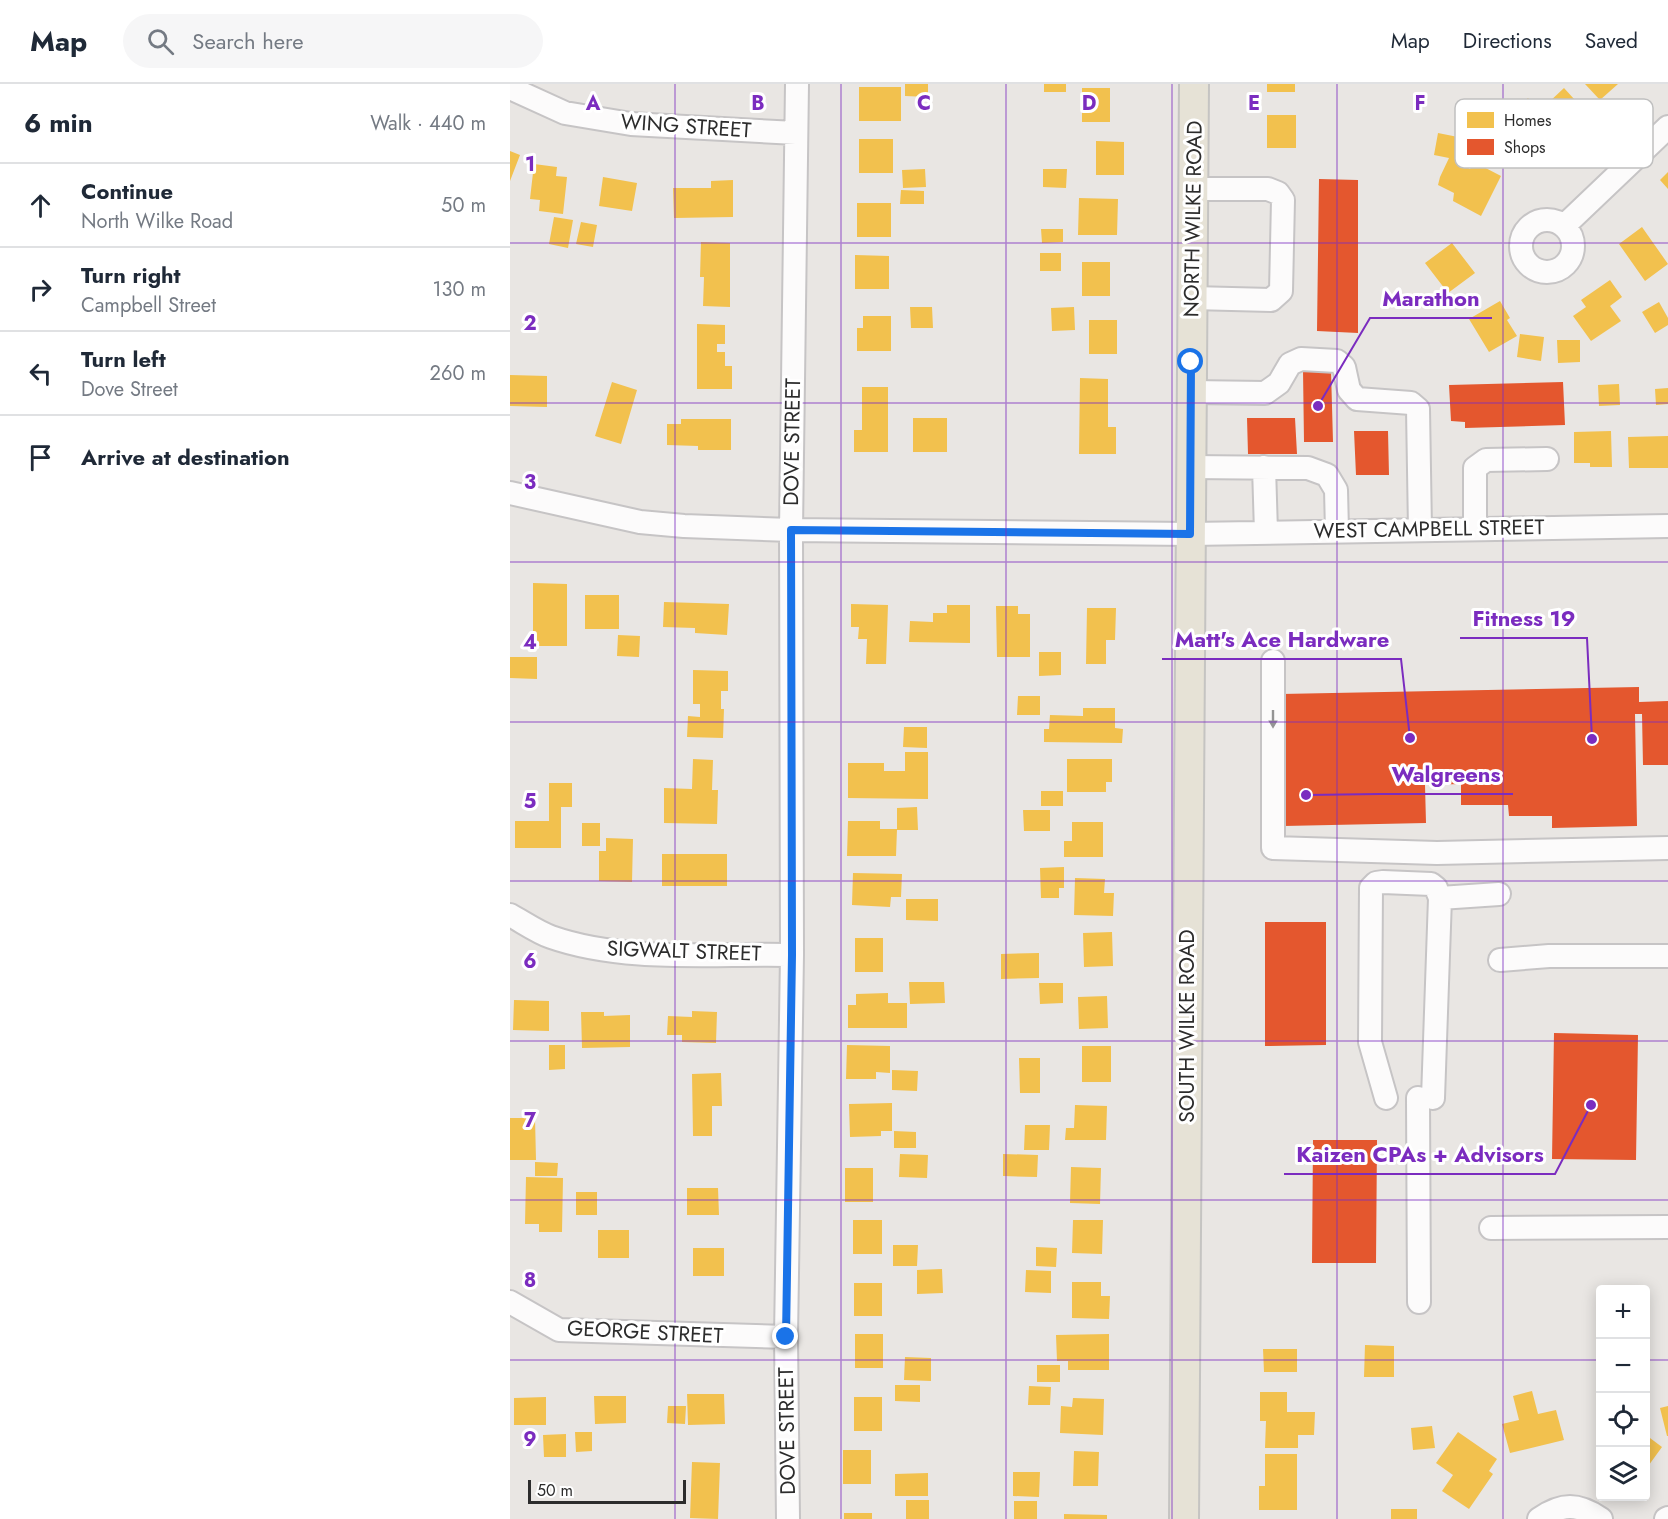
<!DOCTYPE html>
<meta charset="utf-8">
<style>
:root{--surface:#fff;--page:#f6f6f7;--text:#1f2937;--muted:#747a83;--line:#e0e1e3}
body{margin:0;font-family:Jost,sans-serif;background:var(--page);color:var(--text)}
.controls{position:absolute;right:18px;bottom:18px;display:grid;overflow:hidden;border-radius:6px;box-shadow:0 3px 15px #0003}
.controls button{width:54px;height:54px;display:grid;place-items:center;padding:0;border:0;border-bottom:2px solid var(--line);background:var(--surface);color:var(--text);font:30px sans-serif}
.scale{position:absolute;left:18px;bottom:15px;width:158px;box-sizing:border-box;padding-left:6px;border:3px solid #2c2c2c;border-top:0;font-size:16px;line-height:21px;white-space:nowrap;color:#2c2c2c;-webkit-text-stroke:4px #fff;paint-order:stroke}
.stop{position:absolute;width:18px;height:18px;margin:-14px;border:4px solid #1a73e8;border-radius:50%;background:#fff}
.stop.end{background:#1a73e8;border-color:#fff;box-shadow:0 2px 6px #0008}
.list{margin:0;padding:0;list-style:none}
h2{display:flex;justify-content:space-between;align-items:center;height:78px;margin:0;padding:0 24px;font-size:26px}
h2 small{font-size:20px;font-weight:400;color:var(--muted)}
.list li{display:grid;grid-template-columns:39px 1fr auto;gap:18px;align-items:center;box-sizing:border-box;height:84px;padding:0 24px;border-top:2px solid var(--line)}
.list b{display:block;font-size:22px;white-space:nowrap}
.list p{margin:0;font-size:20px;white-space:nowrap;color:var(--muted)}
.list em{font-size:20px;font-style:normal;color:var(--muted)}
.icon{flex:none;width:33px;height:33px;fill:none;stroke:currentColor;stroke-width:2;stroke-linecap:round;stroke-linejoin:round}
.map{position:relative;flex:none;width:1158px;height:1435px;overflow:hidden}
header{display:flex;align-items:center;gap:36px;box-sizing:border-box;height:84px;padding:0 30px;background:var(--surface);border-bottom:2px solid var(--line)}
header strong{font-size:28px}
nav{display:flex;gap:33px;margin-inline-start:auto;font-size:21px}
.search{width:420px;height:54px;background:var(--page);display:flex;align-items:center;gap:15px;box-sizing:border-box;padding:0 21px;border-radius:33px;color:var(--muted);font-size:22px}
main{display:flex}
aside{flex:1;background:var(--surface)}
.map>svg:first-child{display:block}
.homes{fill:#f2c14e}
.shops{fill:#e4572e}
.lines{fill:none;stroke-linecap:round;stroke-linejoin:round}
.minor-casing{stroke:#c6c4c5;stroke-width:26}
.major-casing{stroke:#c5c4c2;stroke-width:32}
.minor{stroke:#fcfbfb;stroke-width:22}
.major{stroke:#e6e2d6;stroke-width:28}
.oneway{fill:#949494}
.route{stroke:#1a73e8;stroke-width:8}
.grid{fill:none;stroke:#7b2cbf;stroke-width:1.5;stroke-opacity:0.55}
.labels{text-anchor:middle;stroke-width:6;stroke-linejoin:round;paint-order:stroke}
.street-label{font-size:21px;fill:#2c2c2c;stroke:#fff}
.key{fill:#fff;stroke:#c0c0c0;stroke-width:1.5}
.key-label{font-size:16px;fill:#2c2c2c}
.grid-label{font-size:20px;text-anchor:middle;font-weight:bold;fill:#7b2cbf;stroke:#fff;stroke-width:6;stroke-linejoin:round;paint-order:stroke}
.leader{fill:none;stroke:#7b2cbf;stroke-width:2}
.callout-dot{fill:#7b2cbf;stroke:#fff;stroke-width:2}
.callout-label{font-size:22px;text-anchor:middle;font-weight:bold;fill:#7b2cbf;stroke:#fff;stroke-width:6;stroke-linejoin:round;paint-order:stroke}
</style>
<header>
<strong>Map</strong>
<div class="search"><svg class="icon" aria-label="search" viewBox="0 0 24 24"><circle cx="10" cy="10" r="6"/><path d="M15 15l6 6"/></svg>Search here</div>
<nav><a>Map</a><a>Directions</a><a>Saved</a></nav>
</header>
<main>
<aside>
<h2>6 min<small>Walk · 440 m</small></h2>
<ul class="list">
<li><svg class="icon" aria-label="ahead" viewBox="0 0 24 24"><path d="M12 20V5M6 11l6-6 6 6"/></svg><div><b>Continue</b><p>North Wilke Road</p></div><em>50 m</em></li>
<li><svg class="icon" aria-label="right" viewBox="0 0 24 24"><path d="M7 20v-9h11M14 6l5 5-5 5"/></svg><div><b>Turn right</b><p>Campbell Street</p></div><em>130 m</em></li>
<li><svg class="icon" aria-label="left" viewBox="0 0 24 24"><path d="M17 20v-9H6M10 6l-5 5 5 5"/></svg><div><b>Turn left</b><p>Dove Street</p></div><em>260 m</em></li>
<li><svg class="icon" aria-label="arrive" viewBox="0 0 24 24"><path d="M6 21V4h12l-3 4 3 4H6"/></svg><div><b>Arrive at destination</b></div></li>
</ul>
</aside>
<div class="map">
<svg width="1158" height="1435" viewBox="0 0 1158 1435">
<rect width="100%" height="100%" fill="#e9e6e3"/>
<path class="homes" d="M395 0H418V13L395 12Z
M534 0H556V8H534Z
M757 0H785V8H757Z
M1075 0H1108L1090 16Z
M349 3H391V37H349Z
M572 4H600V38H572Z
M1054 4 1075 27 1058 42 1038 19Z
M1018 14 1046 45 1034 56 1038 59 1022 75 995 46 1006 37 1000 30Z
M757 31H786V64H757Z
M928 49 953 54 949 79 960 85 964 78 991 92 971 132 943 117 944 109 928 101 930 93 939 74 924 71Z
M349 55H383V89H349Z
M586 57 614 58V91H586Z
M0 67 10 71 0 97Z
M24 80 47 83 46 92 57 93 53 130 29 127 30 116 20 115Z
M415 85 416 103 393 104 392 86Z
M533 85H557L556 104 533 103Z
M1158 88V105L1150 96Z
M93 93 127 99 122 127 89 122Z
M223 96V133L164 134 163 104H201V97Z
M391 106 414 107V120H390Z
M569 114 608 115 607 151H568Z
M347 119H381V153H347Z
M44 133 63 136 58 164 39 160Z
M71 138 87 141 83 163 66 160Z
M1132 143 1158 180 1135 197 1109 160Z
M531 145H553V158L532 159Z
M191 158 220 159V223L193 222 194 193H190Z
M942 159 965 189 938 209 915 179Z
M530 169H551V187H530Z
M345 171 379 172V205H345Z
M572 178H600V212H572Z
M1100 196 1112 213 1100 222 1111 237 1081 257 1063 232 1076 223 1071 216Z
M990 217 1000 234 997 236 1007 252 979 268 959 235Z
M1149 218 1158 234V241L1145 249 1132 228Z
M400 223H422L423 244H401Z
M564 223 565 246 542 247 541 224Z
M353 232H381V267H347V244H353Z
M579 236H607V270H579Z
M187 240 215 241V260H207V268H215V282H222V305H187Z
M1010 250 1034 253 1031 277 1007 273Z
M1047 256H1070V278L1048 279Z
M0 291 37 292V323L0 322Z
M570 294 598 295V343H606V370H569Z
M102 298 127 306 111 360 85 352Z
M1109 300 1110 321 1089 322 1088 301Z
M352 303H378V368H344V346H352Z
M1158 304V320L1146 321 1145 305Z
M403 334H437V368H403Z
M171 335H221V366H188V362L157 361V340H171Z
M1101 347 1102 383H1080V379H1064V348Z
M1158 352V384H1119L1118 353Z
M23 499 57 500V562H23Z
M75 511H109V545H75Z
M154 518 219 520 217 551 185 549V544L153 543Z
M341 520 378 521 376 580H356L357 555H348L349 543H341Z
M437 521H460V559L399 558 400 537 423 538V529H437Z
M486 522H508V530H520V573H487Z
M577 524H606L605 556H596V580H576Z
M108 551 130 552 129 573 107 572Z
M529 568H551V591L529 592Z
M0 573H27V595L0 594Z
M183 586 218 587V607H211V625H214L213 654 177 653 178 632 190 633V620H183Z
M508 612H530V631H507Z
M573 624H605V644L613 645 612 659 534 658V645H539L540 631 573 632Z
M394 643H417V664L393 663Z
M395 668H418V715L338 714V679H374V687H395Z
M183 675 203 676 202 706H208L207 740 154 739V704L182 705Z
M557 675H602V698H596V708H557Z
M39 699H62V723H51V764H5V737H39Z
M531 707H553V722H531Z
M407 723 408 746H387V724Z
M513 726H540V747H514Z
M338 737H370V745H387L386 772H337Z
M562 738H593V773H554V757H562Z
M72 739H90V762H72Z
M96 754 123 755 122 798 89 797V767H96Z
M152 770H217V802H152Z
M554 783V804H549V814H531L530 784Z
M343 789 392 790 391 813H381L380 823 342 821Z
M565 794 595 795 594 809H604L603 832 564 831Z
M396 815H428V837L396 836Z
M602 848 603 882 574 883 573 849Z
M345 854H373V888H345Z
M529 869V894L491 895V870Z
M399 898H434L435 919 400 920Z
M529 899H553V919L530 920Z
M378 909V919H397V944H338V921H346V910Z
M597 912 598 944 569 945 568 913Z
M4 916 39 917V947L3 946Z
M182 927 207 928 206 959 172 958V951H157L158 932 182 933Z
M71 928H94V932L120 931V963L72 964Z
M39 961H55V985L39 986Z
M337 961 380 962V989L366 988V995H336Z
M572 962H601V998H572Z
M509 974H530V1009H510Z
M382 986 408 987 407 1007 382 1006Z
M211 989 212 1022H202V1052H183L182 990Z
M382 1019V1047H371V1052L340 1053 339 1020Z
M565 1021 597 1022 596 1056H555L556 1044H564Z
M0 1034H25L26 1076H0Z
M515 1041H540L539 1066H514Z
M384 1047 406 1048V1064H384Z
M390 1070 418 1071 417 1094 389 1093Z
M493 1070 528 1071 527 1093 493 1092Z
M25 1078 48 1079 47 1092H25Z
M561 1083 591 1084 590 1120 560 1119Z
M335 1084H363V1118H335Z
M16 1093 53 1094 52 1148H29V1140H15Z
M177 1104H208L209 1131H177Z
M66 1108H87V1131H66Z
M343 1136H372V1170H343Z
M563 1136H593L592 1170 562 1169Z
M88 1146H119V1174H88Z
M383 1161H408L407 1182H383Z
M526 1163 547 1164 546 1183 526 1182Z
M183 1164H214V1192H183Z
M432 1185 433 1209 407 1210V1186Z
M516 1186 541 1187V1209L515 1208Z
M562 1198H591V1212H600L599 1235 562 1234Z
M344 1199H372V1232H344Z
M345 1250H373V1284H345Z
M599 1250V1286H558V1277H547L546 1251Z
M855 1261 884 1262V1293H854Z
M753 1265H787V1288H754Z
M395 1273 421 1274V1297L394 1296Z
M527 1281H550V1298H527Z
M385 1301H410V1318L385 1317Z
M519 1302 541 1303 540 1321H518Z
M1022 1307 1028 1330 1046 1326 1054 1356 1000 1369 992 1340 1009 1336 1003 1312Z
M750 1308H777V1328H805L804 1351H788V1364H755L756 1337H750Z
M177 1310H214L215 1340 178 1341Z
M84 1312H116V1339L85 1340Z
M36 1313V1341H4V1314Z
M344 1313H372V1347H344Z
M563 1314 594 1315 593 1351 550 1349 551 1322 562 1323Z
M158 1322H176L175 1340 157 1339Z
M1158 1322V1352H1157L1150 1324Z
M922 1342 925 1364 903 1366 901 1344Z
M65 1348H82V1367L66 1368Z
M948 1348 987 1375 979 1387 983 1390 959 1425 932 1407 943 1391 926 1379Z
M56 1350V1373H34L33 1351Z
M1136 1351 1152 1363 1136 1385Z
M333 1366H361V1400H333Z
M564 1367 589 1368 588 1402H563Z
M755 1370H787V1426H749V1402H755Z
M182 1378 210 1379 208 1435 180 1434Z
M503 1388H530L529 1413 503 1412Z
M418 1389V1412H385V1390Z
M396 1416H419V1435H396Z
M504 1417H527V1435H504Z
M881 1425H907V1435H881Z
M334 1429H362V1435H334Z
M554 1430 597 1431V1435H554Z"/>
<path class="shops" d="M809 95 848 96V249L807 247Z
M793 286H821L823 358H794Z
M1053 298 1055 341 955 344V338L941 337 939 301Z
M737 334H785L787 370H738Z
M844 347H878L879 391H846Z
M1129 603V618L1158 617V681H1133L1132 630H1125L1127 742 1042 744V732H999L998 721H951V700L915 701 916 739 774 742 771 610Z
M755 838H816V961L755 962Z
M1044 949 1128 951 1126 1076 1042 1075Z
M803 1056H867L866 1179H802Z"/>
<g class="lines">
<g class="minor-casing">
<path id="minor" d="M0 4 55 29 121 40 286 49
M1011 162a26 26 0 1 1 52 0a26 26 0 1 1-52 0Z
M1054 142 1158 43
M682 214 761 216 771 207 773 116 768 109 758 105H683
M681 308 755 309 769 299 780 280 791 275 827 277 834 283 839 306 847 315 901 319 908 325 910 446
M680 383 798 384 817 391 826 406 827 447
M754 383 756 448
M0 409 130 438 174 442 281 446 680 450 1158 442
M965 445V384L976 376 1037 375
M763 577V764L927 769 1158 764
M930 814 989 810
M0 831C13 838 27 848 41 853 115 879 204 869 282 871
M990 876 1039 872H1158
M876 1014 860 958 861 804 866 799 873 798 921 800 926 804 930 814 923 1014
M908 1014 909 1218
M981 1144 1158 1143
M0 1218 49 1246 276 1253
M278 1435 276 1253 282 871 281 446 287 0
M1029 1435C1052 1419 1068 1419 1091 1435
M1156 1435 1158 1434"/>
</g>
<g class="major-casing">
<path id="major" d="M674 1435 684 0"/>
</g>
<use href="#minor" class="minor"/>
<use href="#major" class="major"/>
</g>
<defs><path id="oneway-solid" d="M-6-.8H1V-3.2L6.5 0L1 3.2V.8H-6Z" transform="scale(1.5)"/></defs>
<use class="oneway" href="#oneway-solid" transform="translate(763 635) rotate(90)"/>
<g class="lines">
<path class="route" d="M276 1253 282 871 281 446 680 450 681 278"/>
</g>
<path class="grid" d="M165 0V1435M331 0V1435M496 0V1435M662 0V1435M827 0V1435M993 0V1435M0 159H1158M0 319H1158M0 478H1158M0 638H1158M0 797H1158M0 957H1158M0 1116H1158M0 1276H1090M1136 1276H1158"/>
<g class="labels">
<g class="street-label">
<text transform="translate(176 42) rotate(4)" y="7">WING STREET</text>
<text transform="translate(683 135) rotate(-89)" y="7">NORTH WILKE ROAD</text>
<text transform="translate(282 358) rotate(-89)" y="7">DOVE STREET</text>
<text transform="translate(919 445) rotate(-1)" y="7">WEST CAMPBELL STREET</text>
<text transform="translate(174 867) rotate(2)" y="7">SIGWALT STREET</text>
<text transform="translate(677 942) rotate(-90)" y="7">SOUTH WILKE ROAD</text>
<text transform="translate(135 1248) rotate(3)" y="7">GEORGE STREET</text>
<text transform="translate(277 1347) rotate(-91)" y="7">DOVE STREET</text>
</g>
</g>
<rect x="945" y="15" width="198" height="69" rx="9" class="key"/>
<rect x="957" y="28" width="27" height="16" fill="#f2c14e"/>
<rect x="957" y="55" width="27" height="16" fill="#e4572e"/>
<g class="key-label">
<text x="994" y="42">Homes</text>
<text x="994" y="69">Shops</text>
</g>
<g class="grid-label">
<text x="83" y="26">A</text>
<text x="248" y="26">B</text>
<text x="414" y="26">C</text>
<text x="579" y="26">D</text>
<text x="744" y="26">E</text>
<text x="910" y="26">F</text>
<text x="20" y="87">1</text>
<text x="20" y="246">2</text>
<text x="20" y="405">3</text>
<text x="20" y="565">4</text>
<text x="20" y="724">5</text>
<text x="20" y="884">6</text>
<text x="20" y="1043">7</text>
<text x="20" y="1203">8</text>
<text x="20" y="1362">9</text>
</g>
<path class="leader" d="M808 322L860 234H982M1082 655L1077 554H950M900 654L891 575H652M796 711L869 710H1003M1081 1021L1045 1090H774"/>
<g class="callout-dot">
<circle cx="808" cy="322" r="6"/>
<circle cx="1082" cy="655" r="6"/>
<circle cx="900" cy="654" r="6"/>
<circle cx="796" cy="711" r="6"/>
<circle cx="1081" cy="1021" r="6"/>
</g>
<g class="callout-label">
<text x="921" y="222">Marathon</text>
<text x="1014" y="542">Fitness 19</text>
<text x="772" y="563">Matt's Ace Hardware</text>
<text x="936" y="698">Walgreens</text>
<text x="910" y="1078">Kaizen CPAs + Advisors</text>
</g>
</svg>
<div class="controls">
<button>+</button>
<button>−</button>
<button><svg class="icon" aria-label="locate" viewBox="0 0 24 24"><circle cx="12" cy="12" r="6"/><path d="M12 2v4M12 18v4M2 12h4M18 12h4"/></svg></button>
<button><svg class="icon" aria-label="layers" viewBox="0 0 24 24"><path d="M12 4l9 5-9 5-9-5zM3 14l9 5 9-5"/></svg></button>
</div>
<div class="scale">50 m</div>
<div class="stop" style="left:681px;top:278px"></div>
<div class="stop end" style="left:276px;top:1253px"></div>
</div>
</main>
